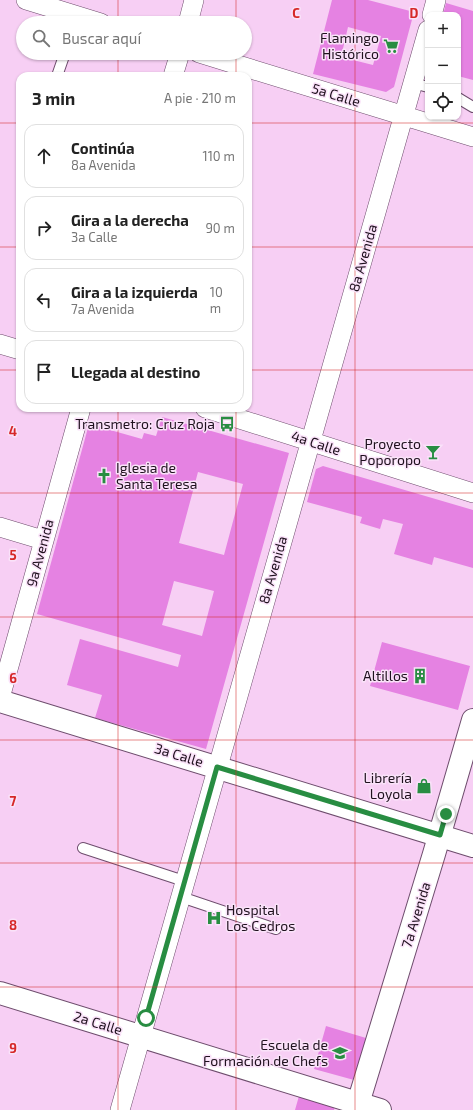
<!DOCTYPE html>
<html lang="es">
<meta charset="utf-8">
<style>
:root{--surface:#fff;--page:#f6f6f6;--text:#222;--muted:#767676;--line:#e0e0e0}
body{margin:0;font-family:"Exo 2",sans-serif;background:var(--page);color:var(--text)}
.controls{position:absolute;right:12px;top:12px;display:grid;overflow:hidden;border-radius:8px;box-shadow:0 1px 3px #0004}
.controls button{width:36px;height:36px;display:grid;place-items:center;padding:0;border:0;border-bottom:1px solid var(--line);background:var(--surface);color:var(--text);font:20px sans-serif}
.stop{position:absolute;width:12px;height:12px;margin:-9px;border:3px solid #288d42;border-radius:50%;background:#fff}
.stop.end{background:#288d42;border-color:#fff;box-shadow:0 1px 4px #0008}
.list{margin:0;padding:0;list-style:none}
h2{display:flex;justify-content:space-between;align-items:center;height:52px;margin:0;padding:0 16px;font-size:17px}
h2 small{font-size:13px;font-weight:400;color:var(--muted)}
.list li{display:grid;grid-template-columns:26px 1fr auto;gap:12px;align-items:center;box-sizing:border-box;height:64px;margin:0 8px 8px;padding:0 8px;border:1px solid var(--line);border-radius:12px}
.list b{display:block;font-size:15px;white-space:nowrap}
.list p{margin:0;font-size:13px;white-space:nowrap;color:var(--muted)}
.list em{font-size:13px;font-style:normal;color:var(--muted)}
.icon{flex:none;width:22px;height:22px;fill:none;stroke:currentColor;stroke-width:2;stroke-linecap:round;stroke-linejoin:round}
.map{position:relative;flex:none;width:473px;height:1110px;overflow:hidden}
.search{position:absolute;background:var(--surface);box-shadow:0 1px 3px #0004;left:16px;top:16px;width:236px;height:44px;display:flex;align-items:center;gap:10px;box-sizing:border-box;padding:0 14px;border-radius:22px;color:var(--muted);font-size:15px}
.panel{position:absolute;background:var(--surface);box-shadow:0 1px 3px #0004;left:16px;top:72px;width:236px;height:340px;border-radius:12px}
.map>svg:first-child{display:block}
.building{fill:#e582e2;fill-rule:evenodd}
.lines{fill:none;stroke-linecap:round;stroke-linejoin:round}
.lane-casing{stroke:#6e4d6d;stroke-width:12}
.street-casing{stroke:#6e4d6d;stroke-width:20}
.secondary-casing{stroke:#6e4d6d;stroke-width:24}
.primary-casing{stroke:#6e4d6d;stroke-width:24}
.lane{stroke:#fff;stroke-width:10}
.street{stroke:#fff;stroke-width:19}
.secondary{stroke:#fff;stroke-width:22}
.primary{stroke:#fff;stroke-width:22}
.route{stroke:#288d42;stroke-width:5}
.grid{fill:none;stroke:#d62828;stroke-width:1;stroke-opacity:0.55}
.labels{text-anchor:middle;stroke-width:3;stroke-linejoin:round;paint-order:stroke}
.poi-label{font-size:14px;fill:#1f111e;stroke:#fae2f9;text-anchor:end}
.street-label{font-size:14px;fill:#1f111e;stroke:#fae2f9}
.grid-label{font-size:13px;text-anchor:middle;font-weight:bold;fill:#d62828;stroke:#fae2f9;stroke-width:3;stroke-linejoin:round;paint-order:stroke}
</style>
<div class="map">
<svg width="473" height="1110" viewBox="0 0 473 1110">
<rect width="100%" height="100%" fill="#f7cff4"/>
<path class="building" d="M332 0H368L414 12 394 87 386 92 313 74ZM348 27 381 36 373 65 341 57Z
M446 3 473 11V80L458 76V15H443Z
M162 417 289 453 206 749 95 718 102 695 67 685 80 639 178 667 181 655 37 614 89 424 142 439 144 433 156 436ZM198 472 243 484 224 555 179 543ZM174 581 214 591 202 636 162 625Z
M323 466 473 510V568L434 557 432 565 394 554 403 524 383 519 380 529 360 523 362 517 307 502 316 469Z
M382 642 470 666 458 710 370 686Z
M326 1026 366 1038 354 1080 314 1069Z
M299 1096 335 1106 334 1110H295Z"/>
<g class="lines">
<g class="lane-casing">
<path id="lane" d="M57 76 65 53
M413 83 428 87
M458 98 473 107
M83 848 184 881
M181 897 276 929"/>
</g>
<g class="street-casing">
<path id="street" d="M26 0 101 23
M432 15 436 0
M188 23 194 0
M199 53 473 137
M173 76 180 53
M0 344 20 350
M205 408 473 493
M0 527 43 540
M0 698 81 408
M120 1110 428 30"/>
</g>
<g class="secondary-casing">
<path id="secondary" d="M0 701 473 846
M0 993 380 1110"/>
</g>
<g class="primary-casing">
<path id="primary" d="M356 1110 434 854 473 720"/>
</g>
<use href="#lane" class="lane"/>
<use href="#street" class="street"/>
<use href="#secondary" class="secondary"/>
<use href="#primary" class="primary"/>
</g>
<g class="lines">
<path class="route" d="M146 1018 217 767 440 835 446 814"/>
</g>
<path class="grid" d="M118 0V23M236 0V23M355 0V1110M118 53V76M236 53V76M0 123H20M248 123H473M0 247H20M248 247H473M0 370H20M248 370H473M118 408V1110M236 408V1110M0 493H473M0 617H473M0 740H473M0 863H473M0 987H473"/>
<defs>
<g id="supermarket-bare" transform="scale(1.2)"><path d="M-6-5.5h2.5l.6 2H6L4.5 2H-2.5L-4.4-4H-6ZM-1.5 3.2a1.3 1.3 0 1 0 .1 0ZM3 3.2a1.3 1.3 0 1 0 .1 0Z" fill="#288d42" stroke="#fae2f9" stroke-width="2.5" paint-order="stroke"/></g>
<g id="bus-bare" transform="scale(1.2)"><path d="M-5-6H5V4H4V6H2V4H-2V6H-4V4H-5ZM-3.5-4V0h7V-4ZM-3.5 1.2v1.5H-2V1.2ZM2 1.2v1.5H3.5V1.2Z" fill="#288d42" stroke="#fae2f9" stroke-width="2.5" paint-order="stroke"/></g>
<g id="bar-bare" transform="scale(1.2)"><path d="M-6-5H6L.8 .8V4.5H3.5V6h-7V4.5H-.8V.8Z" fill="#288d42" stroke="#fae2f9" stroke-width="2.5" paint-order="stroke"/></g>
<g id="church-bare" transform="scale(1.2)"><path d="M-1.2-6h2.4v3.5h3.3v2.4h-3.3V6h-2.4V-.1h-3.3v-2.4h3.3Z" fill="#288d42" stroke="#fae2f9" stroke-width="2.5" paint-order="stroke"/></g>
<g id="building-bare" transform="scale(1.2)"><path d="M-4-6H4V6H1V3H-1V6H-4ZM-2.5-4.3h1.7v1.8h-1.7ZM.8-4.3h1.7v1.8H.8ZM-2.5-1h1.7V.8h-1.7ZM.8-1h1.7V.8H.8Z" fill="#288d42" stroke="#fae2f9" stroke-width="2.5" paint-order="stroke"/></g>
<g id="shop-bare" transform="scale(1.2)"><path d="M-5-2.5h2.3a2.7 3.5 0 0 1 5.4 0H5L5.5 6h-11ZM-1.5-2.5h3a1.5 2.3 0 0 0-3 0Z" fill="#288d42" stroke="#fae2f9" stroke-width="2.5" paint-order="stroke"/></g>
<g id="hospital-bare" transform="scale(1.2)"><path d="M-5-5h3v3.5h4V-5h3V5h-3V1.5h-4V5h-3Z" fill="#288d42" stroke="#fae2f9" stroke-width="2.5" paint-order="stroke"/></g>
<g id="school-bare" transform="scale(1.2)"><path d="M0-5L7-2L0 1L-7-2ZM-4 1L0 2.5L4 1V4Q0 6-4 4Z" fill="#288d42" stroke="#fae2f9" stroke-width="2.5" paint-order="stroke"/></g>
</defs>
<g fill-rule="evenodd">
<use href="#supermarket-bare" x="391" y="46"/>
<use href="#bus-bare" x="227" y="424"/>
<use href="#bar-bare" x="433" y="452"/>
<use href="#church-bare" x="104" y="476"/>
<use href="#building-bare" x="420" y="676"/>
<use href="#shop-bare" x="424" y="786"/>
<use href="#hospital-bare" x="214" y="918"/>
<use href="#school-bare" x="340" y="1053"/>
</g>
<g class="labels">
<g class="poi-label">
<text x="379" y="43">Flamingo<tspan x="379" dy="16">Histórico</tspan></text>
<text x="215" y="429">Transmetro: Cruz Roja</text>
<text x="421" y="449">Proyecto<tspan x="421" dy="16">Poporopo</tspan></text>
<text x="116" y="473" text-anchor="start">Iglesia de<tspan x="116" dy="16">Santa Teresa</tspan></text>
<text x="408" y="681">Altillos</text>
<text x="412" y="783">Librería<tspan x="412" dy="16">Loyola</tspan></text>
<text x="226" y="915" text-anchor="start">Hospital<tspan x="226" dy="16">Los Cedros</tspan></text>
<text x="328" y="1050">Escuela de<tspan x="328" dy="16">Formación de Chefs</tspan></text>
</g>
<g class="street-label">
<text transform="translate(336 95) rotate(17)" y="5">5a Calle</text>
<text transform="translate(363 258) rotate(-74)" y="5">8a Avenida</text>
<text transform="translate(316 443) rotate(18)" y="5">4a Calle</text>
<text transform="translate(40 553) rotate(-75)" y="5">9a Avenida</text>
<text transform="translate(273 570) rotate(-74)" y="5">8a Avenida</text>
<text transform="translate(179 755) rotate(17)" y="5">3a Calle</text>
<text transform="translate(416 915) rotate(-73)" y="5">7a Avenida</text>
<text transform="translate(98 1023) rotate(17)" y="5">2a Calle</text>
</g>
</g>
<g class="grid-label">
<text x="296" y="18">C</text>
<text x="414" y="18">D</text>
<text x="13" y="436">4</text>
<text x="13" y="560">5</text>
<text x="13" y="683">6</text>
<text x="13" y="806">7</text>
<text x="13" y="930">8</text>
<text x="13" y="1053">9</text>
</g>
</svg>
<div class="controls">
<button>+</button>
<button>−</button>
<button><svg class="icon" aria-label="locate" viewBox="0 0 24 24"><circle cx="12" cy="12" r="6"/><path d="M12 2v4M12 18v4M2 12h4M18 12h4"/></svg></button>
</div>
<div class="stop" style="left:146px;top:1018px"></div>
<div class="stop end" style="left:446px;top:814px"></div>
<div class="search"><svg class="icon" aria-label="search" viewBox="0 0 24 24"><circle cx="10" cy="10" r="6"/><path d="M15 15l6 6"/></svg>Buscar aquí</div>
<section class="panel">
<h2>3 min<small>A pie · 210 m</small></h2>
<ul class="list">
<li><svg class="icon" aria-label="ahead" viewBox="0 0 24 24"><path d="M12 20V5M6 11l6-6 6 6"/></svg><div><b>Continúa</b><p>8a Avenida</p></div><em>110 m</em></li>
<li><svg class="icon" aria-label="right" viewBox="0 0 24 24"><path d="M7 20v-9h11M14 6l5 5-5 5"/></svg><div><b>Gira a la derecha</b><p>3a Calle</p></div><em>90 m</em></li>
<li><svg class="icon" aria-label="left" viewBox="0 0 24 24"><path d="M17 20v-9H6M10 6l-5 5 5 5"/></svg><div><b>Gira a la izquierda</b><p>7a Avenida</p></div><em>10 m</em></li>
<li><svg class="icon" aria-label="arrive" viewBox="0 0 24 24"><path d="M6 21V4h12l-3 4 3 4H6"/></svg><div><b>Llegada al destino</b></div></li>
</ul>
</section>
</div>
